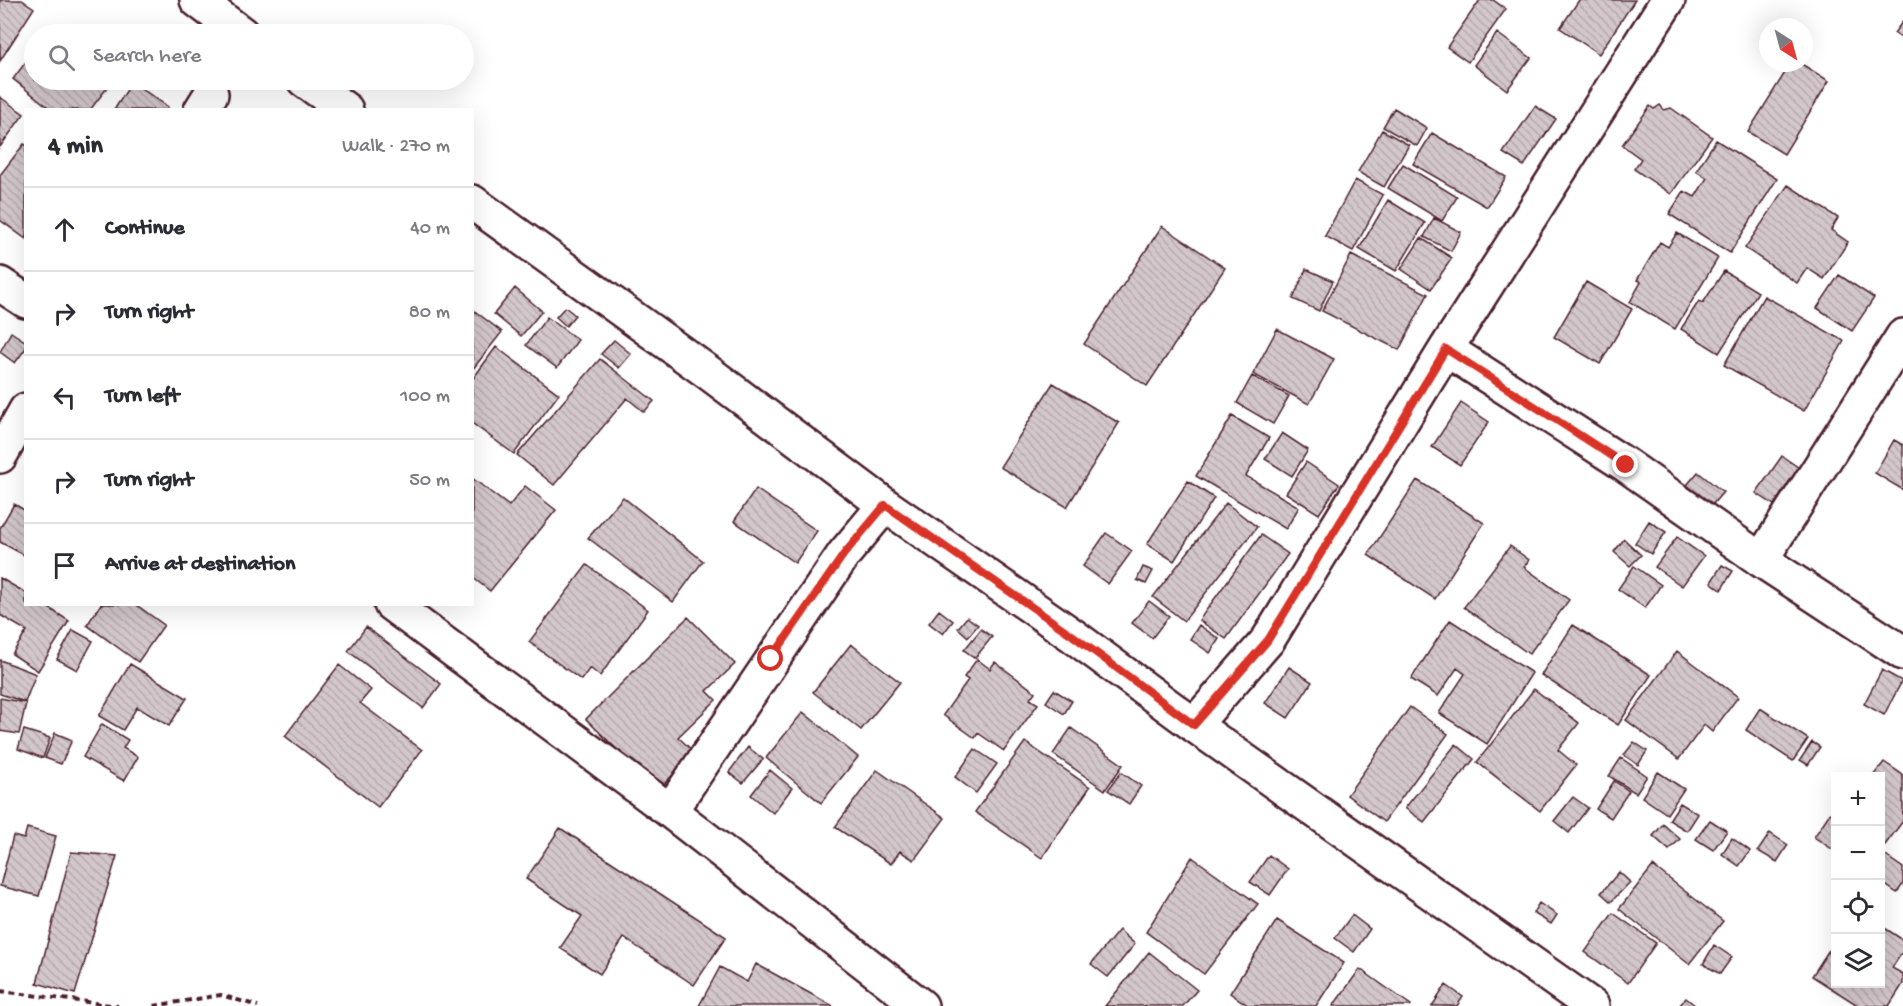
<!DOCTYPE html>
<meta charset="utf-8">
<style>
:root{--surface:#fff;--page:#f7f7f7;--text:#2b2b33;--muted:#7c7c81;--line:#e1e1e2}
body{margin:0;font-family:"Gochi Hand",sans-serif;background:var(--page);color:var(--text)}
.controls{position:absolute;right:18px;bottom:18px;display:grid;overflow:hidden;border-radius:0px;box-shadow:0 6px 24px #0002}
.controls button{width:54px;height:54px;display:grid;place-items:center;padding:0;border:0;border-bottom:2px solid var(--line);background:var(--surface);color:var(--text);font:30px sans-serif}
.compass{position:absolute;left:1759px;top:18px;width:54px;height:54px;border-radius:50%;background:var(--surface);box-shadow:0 6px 24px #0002;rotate:144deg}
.stop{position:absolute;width:18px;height:18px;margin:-14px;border:4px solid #d93025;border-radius:50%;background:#fff}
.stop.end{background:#d93025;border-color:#fff;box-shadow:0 2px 6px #0008}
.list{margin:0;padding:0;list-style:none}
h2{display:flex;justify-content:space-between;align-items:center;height:78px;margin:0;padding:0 24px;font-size:26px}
h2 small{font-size:20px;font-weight:400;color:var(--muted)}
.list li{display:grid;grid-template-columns:39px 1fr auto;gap:18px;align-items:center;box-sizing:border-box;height:84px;padding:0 24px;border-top:2px solid var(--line)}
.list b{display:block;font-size:22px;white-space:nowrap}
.list em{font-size:20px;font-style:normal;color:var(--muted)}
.icon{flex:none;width:33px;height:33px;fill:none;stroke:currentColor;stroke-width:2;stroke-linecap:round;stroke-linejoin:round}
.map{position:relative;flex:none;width:1903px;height:1006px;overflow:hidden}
.search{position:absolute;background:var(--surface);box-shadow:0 6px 24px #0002;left:24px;top:24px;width:450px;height:66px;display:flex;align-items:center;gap:15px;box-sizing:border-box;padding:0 21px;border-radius:33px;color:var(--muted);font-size:22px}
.panel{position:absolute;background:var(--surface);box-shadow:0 6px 24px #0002;left:24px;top:108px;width:450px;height:498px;border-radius:0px}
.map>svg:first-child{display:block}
.building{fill:url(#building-back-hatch);stroke:#4a1f2b;stroke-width:1.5}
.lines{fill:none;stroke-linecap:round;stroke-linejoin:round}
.street-casing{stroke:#4a1f2b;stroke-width:38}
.path{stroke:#4a1f2b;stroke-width:4;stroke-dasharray:6 4.5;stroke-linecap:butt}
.street{stroke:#fff;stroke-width:33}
.route{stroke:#d93025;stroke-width:8}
</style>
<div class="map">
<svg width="1903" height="1006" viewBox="0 0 1903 1006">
<defs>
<pattern id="building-back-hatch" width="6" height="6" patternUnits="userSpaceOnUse" patternTransform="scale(1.5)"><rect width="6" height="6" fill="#d2c7cb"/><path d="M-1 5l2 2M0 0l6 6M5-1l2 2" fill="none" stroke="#b6aaae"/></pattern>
</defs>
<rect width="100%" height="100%" fill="#fff"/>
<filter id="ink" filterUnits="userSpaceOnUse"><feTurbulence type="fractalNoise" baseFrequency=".0167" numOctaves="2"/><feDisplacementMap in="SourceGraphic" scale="12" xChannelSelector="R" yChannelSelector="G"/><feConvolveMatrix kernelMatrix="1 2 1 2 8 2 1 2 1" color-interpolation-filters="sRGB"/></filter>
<g filter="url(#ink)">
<path class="building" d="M0 0H22L34 8 0 61Z
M1480 0H1493L1506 9 1468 62 1447 47Z
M1579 0H1635L1599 54 1560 28Z
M1903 21V39L1894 33Z
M1497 33 1531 58 1507 90 1474 65Z
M34 51V80H104L110 84 90 110H52L13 79Z
M1791 63H1800L1829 81 1784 154 1748 132Z
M132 82 168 107 166 110H114Z
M0 97 24 114 0 147Z
M1660 105 1664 110 1671 108 1712 137 1671 194 1634 169 1641 159 1622 145 1650 106 1654 109Z
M1535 106 1556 119 1524 166 1503 153Z
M1394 108 1427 128 1417 146 1383 127Z
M1382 130 1409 145 1384 187 1358 172Z
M1432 133 1506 177 1487 207 1413 164Z
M1716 140 1777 179 1730 253 1669 214 1684 191 1695 197 1707 178 1696 171Z
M24 144 26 145V239L0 220V175Z
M1403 164 1457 197 1442 221 1388 188Z
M1355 180 1383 195 1353 251 1325 236Z
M1788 185 1838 218 1831 230 1848 242 1824 279 1807 268 1797 283 1745 248Z
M1388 200 1425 223 1396 271 1359 249Z
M1434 218 1461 232 1451 251 1424 237Z
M1162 226 1225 268 1147 386 1084 344Z
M1677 233 1718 258 1675 329 1630 302 1641 282 1637 280 1660 242 1668 247Z
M1421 238 1452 258 1431 289 1401 269Z
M1351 255 1428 294 1399 350 1322 311Z
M1306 269 1333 281 1319 311 1293 299Z
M1724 271 1758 292 1719 353 1681 329 1699 301 1703 303Z
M1839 275 1874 298 1852 331 1817 308Z
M1586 282 1632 309 1600 364 1554 337Z
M515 288 542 311 521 336 494 314Z
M1764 296 1844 341 1804 411 1724 365Z
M565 307 575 315 566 326 556 317Z
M472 309 502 332 472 370Z
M547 317 578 340 557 368 526 345Z
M1277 329 1334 359 1309 404 1253 374Z
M11 332 26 342V348L15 363 0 352Z
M614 340 631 354 619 368 601 354Z
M496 347 559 394 514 454 472 423V380Z
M600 359 654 401 644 412 627 398 554 485 517 455Z
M1252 376 1289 396 1273 424 1237 403Z
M1053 383 1119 423 1067 507 1000 467Z
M1461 403 1489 422 1460 465 1432 447Z
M1232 416 1269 438 1246 476 1299 507 1286 529 1196 476Z
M1282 433 1308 450 1292 476 1265 459Z
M1894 440 1903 445V490L1875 473Z
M1782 456 1799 468 1774 505 1756 493Z
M1306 462 1339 484 1319 514 1286 493Z
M1698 472 1723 492 1712 505 1687 485Z
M472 478 509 506 525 486 556 510 490 591 472 577Z
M1417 480 1484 523 1435 599 1368 555Z
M1188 481 1214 498 1174 561 1147 544Z
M756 489 817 531 795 563 734 521Z
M623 497 703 561 673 602 588 538Z
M1226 503 1257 527 1184 621 1153 597Z
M14 504 26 511V556L0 542V528Z
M1649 521 1666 532 1651 554 1635 543Z
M1106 533 1132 551 1108 584 1083 566Z
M1261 535 1288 554 1226 639 1199 620Z
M1677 537 1704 556 1682 586 1655 567Z
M1624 539 1641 555 1630 566 1614 552Z
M1510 546 1529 560 1524 567 1569 600 1529 654 1464 607Z
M587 565 648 610 600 676 590 668 581 680 529 642Z
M1722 565 1733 571 1721 590 1711 582Z
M1634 566 1661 585 1645 608 1618 589Z
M1143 567 1153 571 1146 584 1137 580Z
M0 578 26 593V604H43L69 621 38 671 12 654 27 631 0 615Z
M1149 601 1169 616 1152 638 1132 623Z
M101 604H135L164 625 138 662 87 625Z
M939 610 953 621 943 634 929 623Z
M688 617 735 664 707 691 716 700 678 737 695 753 658 790 586 719Z
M967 617 978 625 968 637 958 628Z
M1450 620 1532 673 1487 744 1439 713 1465 674 1457 668 1438 696 1411 679Z
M1199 625 1219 639 1210 653 1190 639Z
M1573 625 1651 675 1618 725 1541 675Z
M366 627 441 684 423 708 348 651Z
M981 629 992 637 975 658 964 650Z
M73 630 93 641 77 670 57 659Z
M851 644 900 682 861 730 813 692Z
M1677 651 1738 697 1712 732 1704 725 1679 759 1626 720Z
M977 659 990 669 995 662 1035 692 1030 699 1038 704 1004 751 978 733 975 738 943 715 968 680 964 677Z
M0 660 36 674 25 702 0 694Z
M130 664 187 698 169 726 137 707 123 730 99 716Z
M339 665 371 690 360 703 422 750 378 807 285 736Z
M1289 667 1312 682 1288 718 1265 703Z
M1882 670 1902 681 1884 715 1864 704Z
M1534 689 1579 723 1558 750 1576 765 1540 811 1477 762Z
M1054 690 1072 701 1064 714 1046 702Z
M0 698 26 703 19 734 0 731Z
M1410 707 1448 734 1384 822 1347 795Z
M1760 708 1808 739 1793 761 1746 730Z
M803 712 858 757 821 803 766 758Z
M102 724 128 740 123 748 138 757 124 781 83 757Z
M1071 728 1123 765 1105 790 1053 754Z
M24 730 50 738 43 758 18 749Z
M55 733 72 740 61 764 45 758Z
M1025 742 1090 787 1042 858 975 812Z
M1634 742 1647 751 1638 765 1624 755Z
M1812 742 1820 747 1808 765 1800 760Z
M1456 744 1474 759 1424 822 1405 808Z
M748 747 763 759 743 783 729 772Z
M975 749 997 764 976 793 955 777Z
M1621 758 1647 776 1636 793 1609 776Z
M1884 762 1903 775V821L1885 845 1880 842V776H1873Z
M770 770 792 788 773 813 751 795Z
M877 770 945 818 914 860 900 851 891 864 835 827Z
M1121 772 1141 786 1129 804 1108 790Z
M1658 772 1684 789 1667 814 1642 797Z
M1614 781 1629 791 1611 818 1596 809Z
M1573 797 1588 808 1569 833 1554 821Z
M1680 803 1698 814 1687 831 1669 820Z
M1830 813 1836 817V842L1832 849 1814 837Z
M1710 820 1727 831 1713 850 1696 839Z
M1663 824 1680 839 1669 850 1653 836Z
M27 828 56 836 39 896 0 886 13 836 24 839Z
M560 828 726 937 694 985 624 938 600 974 560 948 582 916 526 879Z
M1770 833 1788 845 1777 862 1758 851Z
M1732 838 1750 851 1739 866 1722 854Z
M71 852 117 856 75 994 37 983Z
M1880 852 1903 868V884L1897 893 1880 881Z
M1269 855 1288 869 1270 895 1250 882Z
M1192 857 1258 904 1204 974 1146 932Z
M1653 866 1723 921 1689 964 1619 909Z
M1619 872 1630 882 1611 902 1601 893Z
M1539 903 1557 915 1551 924 1533 913Z
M1613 913 1656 943 1628 983 1585 952Z
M1352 915 1370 929 1354 952 1335 938Z
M1277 920 1344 963 1316 1006H1249L1230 993Z
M1880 925 1903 940V951L1892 968 1903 974V984L1889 1006H1859L1812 976 1836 939V984H1880Z
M1119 930 1135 944 1108 977 1091 964Z
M1714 945 1732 957 1720 974 1703 964Z
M1149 952 1197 990 1183 1006H1105Z
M756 964 833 1006H699L720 967 747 982Z
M1360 969 1411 1005 1410 1006H1333Z
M1446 985 1463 997 1457 1006H1432Z
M1686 998 1696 1006H1679Z"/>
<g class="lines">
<g class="street-casing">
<path id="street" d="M197 0 242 34
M304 80 346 110
M201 110 211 94
M472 202 709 373 885 505 1072 635 1194 725 1592 1006
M0 284 26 301
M1903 336 1761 560 1903 653
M1446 349 1626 465 1761 560
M0 456 26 410
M391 604 670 811 921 1006
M1194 725 1268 640 1446 349 1668 0
M670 811 844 554 885 505"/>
</g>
<path class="path" d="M0 991 118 1006
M154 1006 221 995 258 1006"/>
<use href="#street" class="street"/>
</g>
</g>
<g class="lines" filter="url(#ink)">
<path class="route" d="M771 659 844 554 885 505 1072 635 1194 725 1268 640 1446 349 1626 465"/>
</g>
</svg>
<div class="controls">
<button>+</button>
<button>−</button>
<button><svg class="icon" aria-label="locate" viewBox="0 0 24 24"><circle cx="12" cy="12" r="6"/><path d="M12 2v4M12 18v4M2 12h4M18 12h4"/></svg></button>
<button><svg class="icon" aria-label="layers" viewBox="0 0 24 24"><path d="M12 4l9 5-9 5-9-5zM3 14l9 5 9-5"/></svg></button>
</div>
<svg class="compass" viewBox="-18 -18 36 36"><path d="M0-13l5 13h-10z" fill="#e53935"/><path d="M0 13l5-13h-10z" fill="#7c7c81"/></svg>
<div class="stop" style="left:771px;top:659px"></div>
<div class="stop end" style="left:1626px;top:465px"></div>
<div class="search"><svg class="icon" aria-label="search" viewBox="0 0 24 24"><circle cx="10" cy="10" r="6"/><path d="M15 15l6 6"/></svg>Search here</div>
<section class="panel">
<h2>4 min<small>Walk · 270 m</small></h2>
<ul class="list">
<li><svg class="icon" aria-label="ahead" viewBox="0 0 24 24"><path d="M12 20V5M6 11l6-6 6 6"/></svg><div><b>Continue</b></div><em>40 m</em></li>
<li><svg class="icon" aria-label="right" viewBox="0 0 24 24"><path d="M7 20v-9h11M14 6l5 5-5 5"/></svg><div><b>Turn right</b></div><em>80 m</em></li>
<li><svg class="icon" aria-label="left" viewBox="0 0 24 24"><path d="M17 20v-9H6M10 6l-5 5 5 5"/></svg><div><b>Turn left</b></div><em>100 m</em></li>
<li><svg class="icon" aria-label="right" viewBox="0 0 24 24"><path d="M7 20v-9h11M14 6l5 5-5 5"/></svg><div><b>Turn right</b></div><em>50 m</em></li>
<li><svg class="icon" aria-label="arrive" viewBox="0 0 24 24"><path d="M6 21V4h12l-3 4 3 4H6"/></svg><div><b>Arrive at destination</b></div></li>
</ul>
</section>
</div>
